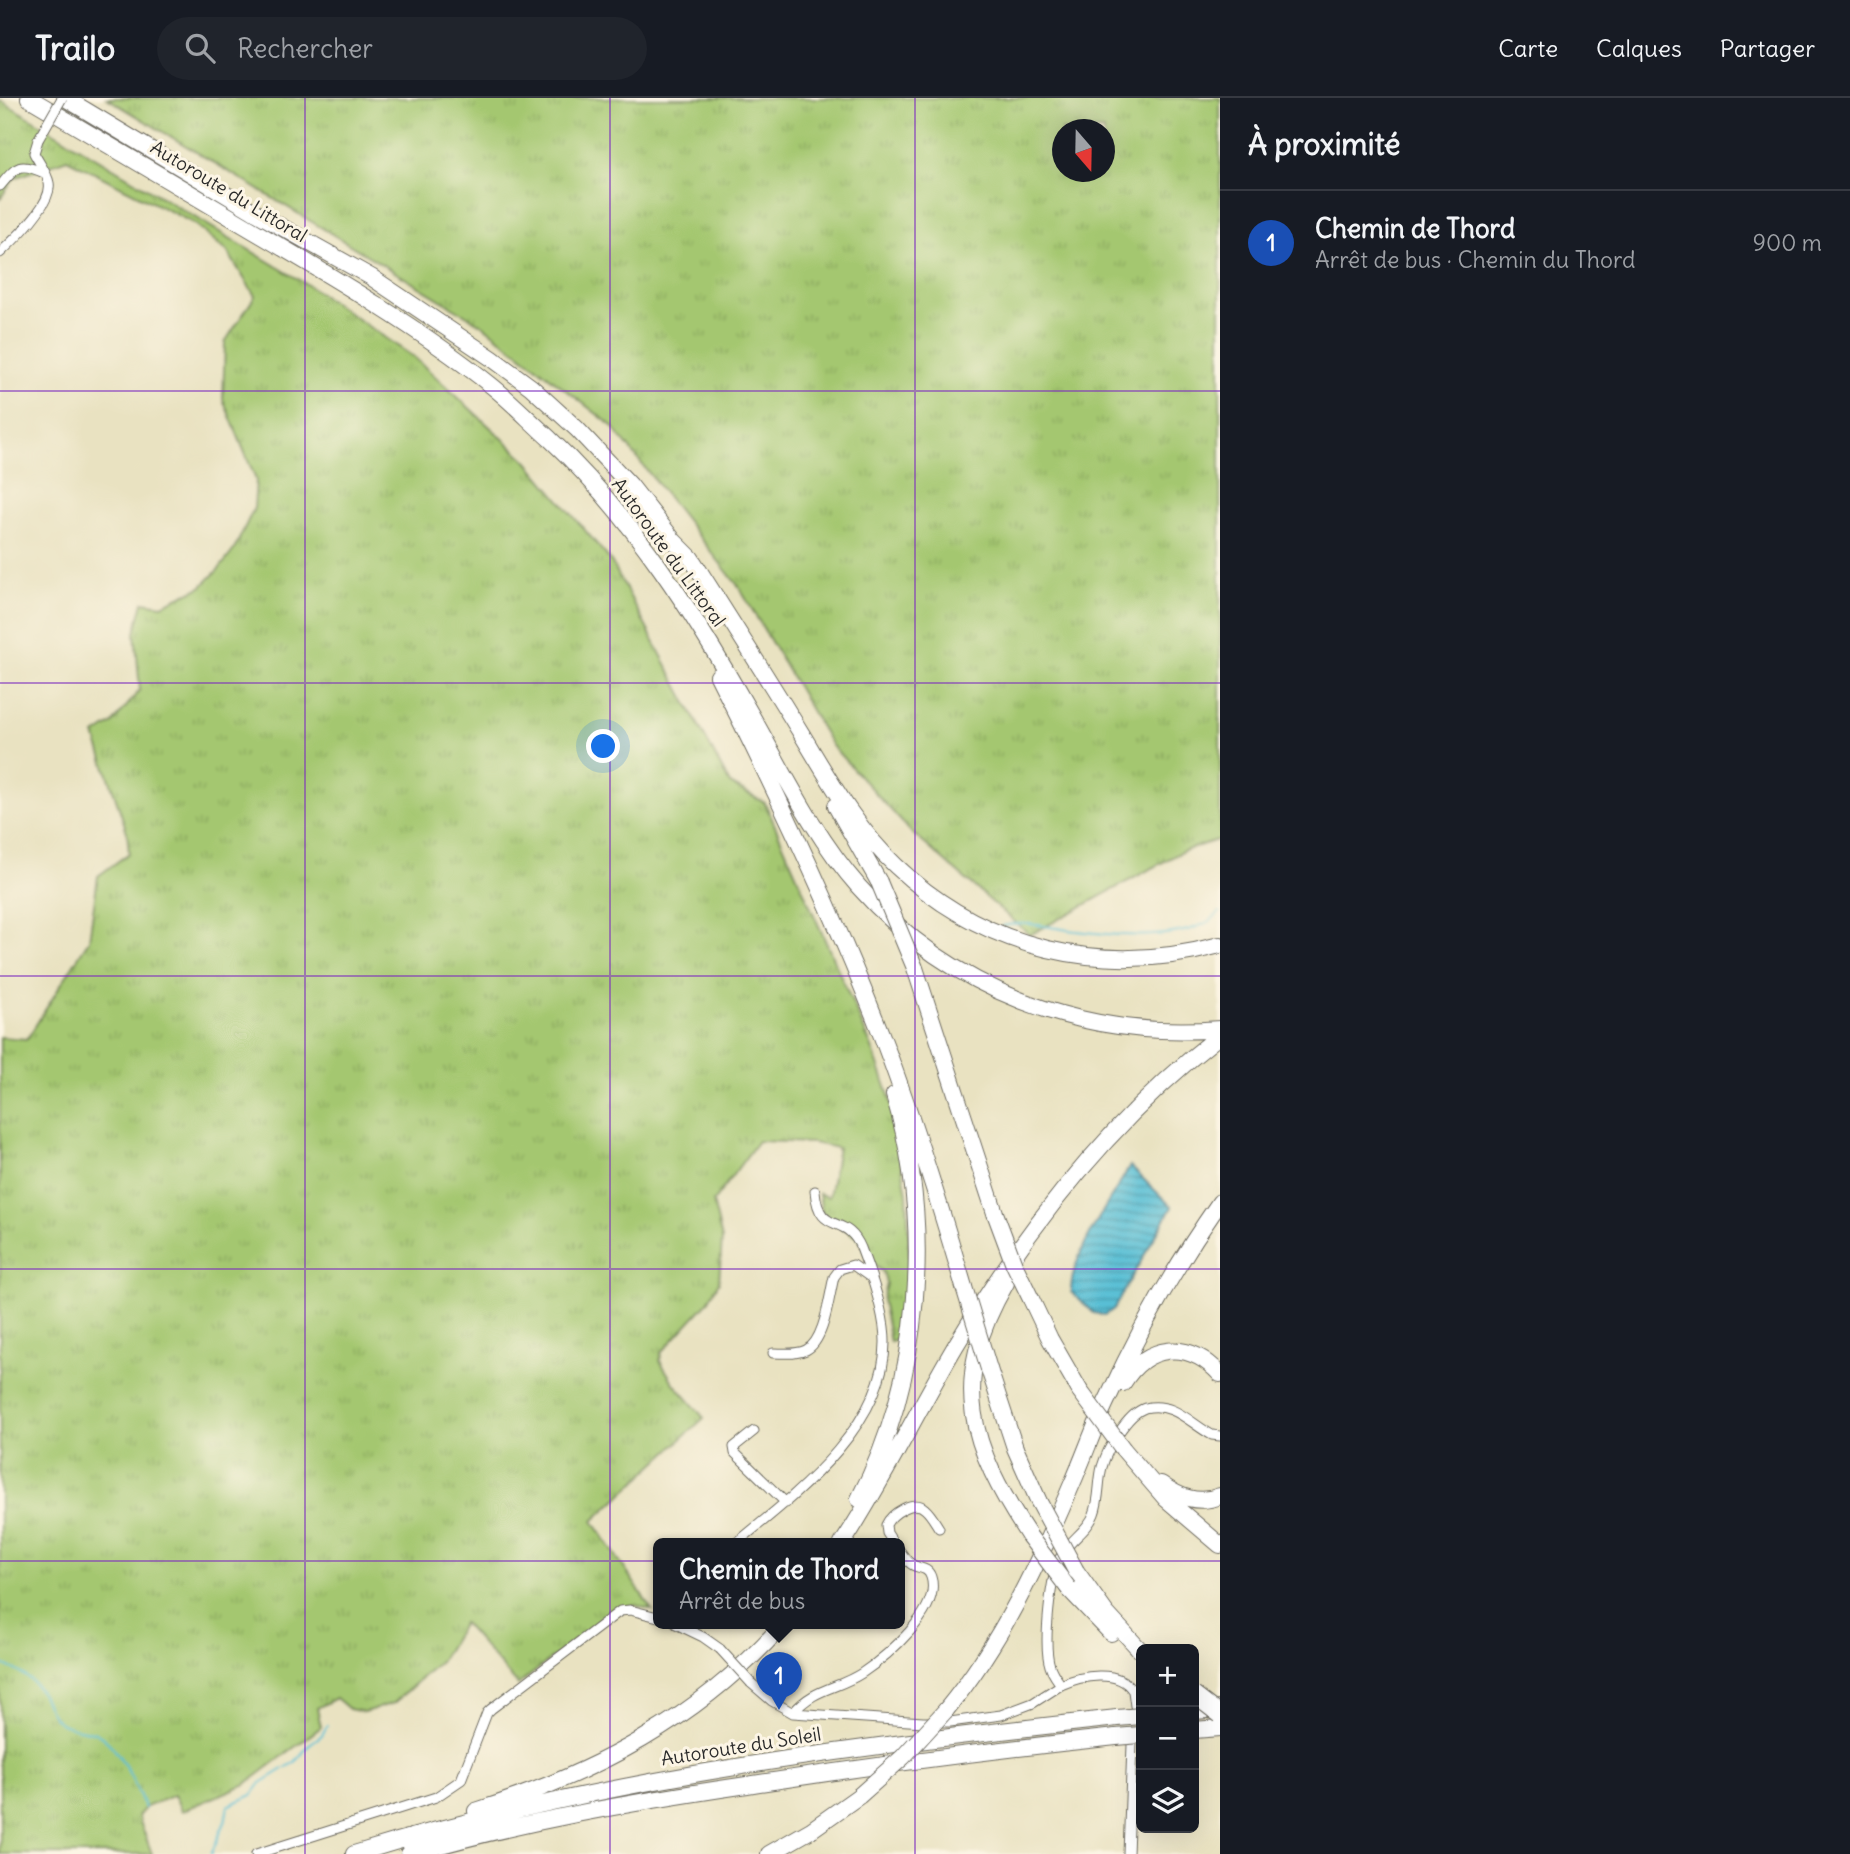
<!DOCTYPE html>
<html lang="fr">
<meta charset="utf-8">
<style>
:root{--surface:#171b24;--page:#20242c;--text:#f1f3f6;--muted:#9ea1a6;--line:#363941;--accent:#2563eb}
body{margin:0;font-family:Delius,sans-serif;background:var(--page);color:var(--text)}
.controls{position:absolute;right:21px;bottom:21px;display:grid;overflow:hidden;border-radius:10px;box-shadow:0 7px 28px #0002}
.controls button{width:63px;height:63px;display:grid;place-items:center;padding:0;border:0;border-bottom:2px solid var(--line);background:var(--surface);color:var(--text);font:35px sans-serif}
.compass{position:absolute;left:1052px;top:21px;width:63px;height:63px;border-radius:50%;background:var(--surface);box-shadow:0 7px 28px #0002;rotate:160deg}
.you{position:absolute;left:604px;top:649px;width:24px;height:24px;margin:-18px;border:5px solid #fff;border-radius:50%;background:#1a73e8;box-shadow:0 0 0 10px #1a73e833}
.badge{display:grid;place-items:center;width:46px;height:46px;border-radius:50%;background:var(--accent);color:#fff;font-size:23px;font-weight:700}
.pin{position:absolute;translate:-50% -58px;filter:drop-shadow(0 2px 4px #0008)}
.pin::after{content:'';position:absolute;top:37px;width:24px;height:21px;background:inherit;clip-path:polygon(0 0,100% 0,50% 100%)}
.popup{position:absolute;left:653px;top:1440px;width:252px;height:91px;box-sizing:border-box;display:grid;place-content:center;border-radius:10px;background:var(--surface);filter:drop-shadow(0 2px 5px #0005);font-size:23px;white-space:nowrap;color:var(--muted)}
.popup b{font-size:26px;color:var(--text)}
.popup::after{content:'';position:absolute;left:50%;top:100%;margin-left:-14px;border:14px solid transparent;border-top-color:var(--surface)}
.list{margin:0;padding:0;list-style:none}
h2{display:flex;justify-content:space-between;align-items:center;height:91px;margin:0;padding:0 28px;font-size:30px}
h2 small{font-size:23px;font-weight:400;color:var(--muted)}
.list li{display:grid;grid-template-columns:46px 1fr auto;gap:21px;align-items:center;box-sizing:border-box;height:105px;padding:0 28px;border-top:2px solid var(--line)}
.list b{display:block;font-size:26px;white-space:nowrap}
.list p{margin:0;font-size:23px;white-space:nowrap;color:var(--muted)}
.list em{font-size:23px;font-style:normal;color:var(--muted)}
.icon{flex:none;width:38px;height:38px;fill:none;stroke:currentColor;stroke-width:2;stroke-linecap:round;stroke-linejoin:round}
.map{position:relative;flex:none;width:1220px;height:1756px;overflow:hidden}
header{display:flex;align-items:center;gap:42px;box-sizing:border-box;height:98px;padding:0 35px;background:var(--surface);border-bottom:2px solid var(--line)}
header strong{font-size:33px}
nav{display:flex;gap:38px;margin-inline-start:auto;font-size:24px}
.search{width:490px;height:63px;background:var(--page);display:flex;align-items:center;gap:18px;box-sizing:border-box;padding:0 24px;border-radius:38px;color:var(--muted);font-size:26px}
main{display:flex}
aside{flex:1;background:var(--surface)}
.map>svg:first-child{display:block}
.grass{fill:url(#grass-tufts);stroke:#68794e;stroke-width:2;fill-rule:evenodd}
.water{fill:url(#water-rules);stroke:#427580;stroke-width:2}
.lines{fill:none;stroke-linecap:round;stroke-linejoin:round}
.stream{stroke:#58bfd5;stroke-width:2}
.minor-casing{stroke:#6e6b60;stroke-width:11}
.motorway-casing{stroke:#6e6b60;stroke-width:18}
.minor{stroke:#fff;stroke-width:9}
.motorway{stroke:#fff;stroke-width:16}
.minor-bridge-casing{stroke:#6e6b60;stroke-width:11;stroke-linecap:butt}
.motorway-bridge-casing{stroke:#6e6b60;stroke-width:18;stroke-linecap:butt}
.minor-bridge{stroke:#fff;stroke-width:9}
.motorway-bridge{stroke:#fff;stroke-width:16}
.grid{fill:none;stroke:#7b2cbf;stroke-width:2;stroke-opacity:0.55}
.labels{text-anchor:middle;stroke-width:6;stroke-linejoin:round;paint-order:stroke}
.street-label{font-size:19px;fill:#2b2b2b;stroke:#fcf5e5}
</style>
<header>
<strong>Trailo</strong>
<div class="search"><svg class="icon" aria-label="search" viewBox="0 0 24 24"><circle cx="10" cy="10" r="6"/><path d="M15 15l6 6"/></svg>Rechercher</div>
<nav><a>Carte</a><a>Calques</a><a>Partager</a></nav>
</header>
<main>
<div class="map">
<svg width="1220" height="1756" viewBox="0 0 1220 1756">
<defs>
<pattern id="grass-tufts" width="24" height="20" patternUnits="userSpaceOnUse" patternTransform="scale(1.75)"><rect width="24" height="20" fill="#a4c770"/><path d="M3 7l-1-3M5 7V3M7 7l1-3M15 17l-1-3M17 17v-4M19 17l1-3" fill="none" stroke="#8dab61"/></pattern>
<pattern id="water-rules" width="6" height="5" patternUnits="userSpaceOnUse" patternTransform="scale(1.75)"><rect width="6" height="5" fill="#58bfd5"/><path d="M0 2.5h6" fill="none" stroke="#499bad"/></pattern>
</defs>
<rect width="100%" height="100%" fill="#fcf5e5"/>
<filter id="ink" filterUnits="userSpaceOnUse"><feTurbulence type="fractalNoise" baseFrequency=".0143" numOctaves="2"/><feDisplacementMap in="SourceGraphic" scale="14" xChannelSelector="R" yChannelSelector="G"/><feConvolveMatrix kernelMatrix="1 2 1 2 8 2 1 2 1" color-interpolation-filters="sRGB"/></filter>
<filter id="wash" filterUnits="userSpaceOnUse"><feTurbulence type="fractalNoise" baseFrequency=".00686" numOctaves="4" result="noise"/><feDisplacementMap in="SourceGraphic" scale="28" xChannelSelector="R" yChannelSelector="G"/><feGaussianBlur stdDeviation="1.57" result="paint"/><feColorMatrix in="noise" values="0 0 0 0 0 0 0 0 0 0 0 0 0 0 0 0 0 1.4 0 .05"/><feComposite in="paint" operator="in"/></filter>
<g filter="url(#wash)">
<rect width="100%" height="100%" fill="#e9e2c1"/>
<path class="grass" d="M107 0H1220V741L1183 753 1030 837 911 734 832 648 739 489 611 327 484 228ZM1062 32H1104V74H1062Z
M0 2 306 186 415 260 526 362 611 463 730 686 765 705 871 947 890 1000 907 1096 910 1173 906 1236 890 1244 882 1202 886 1186 883 1174 868 1162 860 1142 822 1115 819 1096 829 1099 838 1050 813 1045 758 1043 713 1104 722 1141 719 1184 708 1204 661 1255 660 1263 673 1284 704 1320 593 1423 652 1512 635 1507 614 1511 518 1587 463 1525 441 1562 394 1605 364 1614 349 1611 336 1600 317 1610 321 1629 246 1686 182 1713 174 1697 146 1709 138 1718 152 1756H0V939L27 941 89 842 98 778 129 755 127 734 95 637 113 625 140 592 135 535 143 504 162 507 201 489 219 471 234 452 254 410 256 382 223 301 225 244 255 198 227 153 193 125 67 61 14 80 0 101Z"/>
<path class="water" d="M1130 1068 1172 1109 1113 1212 1104 1217 1094 1215 1071 1194C1070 1158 1112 1100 1130 1068Z"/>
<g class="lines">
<path class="stream" d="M1003 828C1024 822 1048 829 1068 832 1108 837 1191 847 1220 814
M0 1565C18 1573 32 1579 42 1597 46 1604 49 1614 55 1620 64 1631 82 1630 95 1635 118 1645 136 1688 145 1710
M211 1756 225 1724 228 1708 252 1697 261 1685 295 1664 311 1645 322 1637 327 1628"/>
</g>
</g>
<g filter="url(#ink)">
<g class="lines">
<g class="minor-casing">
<path id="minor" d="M0 88C16 69 19 63 44 75
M0 155C14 142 53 105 49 85 47 74 39 65 34 55L38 42
M773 1255C783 1255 796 1257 806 1252 825 1243 829 1198 834 1179L840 1171 853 1167 870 1179
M754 1333 734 1349 735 1355 786 1405
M735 1446C795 1397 886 1328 885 1243 885 1215 871 1176 861 1150 846 1114 819 1139 815 1093
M894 1446 887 1435 886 1427C891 1416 914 1400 925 1411 931 1416 935 1424 939 1430
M676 1526 703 1539 720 1551
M751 1585 772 1603 793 1615 923 1624H950L1001 1617 1033 1605 1061 1587
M1135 1608 1133 1593C1119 1570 1080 1578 1061 1587 1057 1581 1052 1575 1050 1568 1043 1547 1050 1477 1061 1458 1069 1442 1088 1433 1094 1416 1100 1401 1098 1384 1102 1369 1107 1351 1127 1316 1145 1310 1173 1303 1190 1325 1212 1337L1220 1338
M793 1615C813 1590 838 1591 862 1575 886 1559 942 1512 931 1479 927 1467 917 1472 910 1465 906 1462 903 1457 900 1453
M256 1756 436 1699 461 1682 487 1615 491 1611 620 1513 630 1512 658 1519
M1128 1756 1132 1647"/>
</g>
<g class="motorway-casing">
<path id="motorway" d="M29 0C104 44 179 88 254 133 336 181 418 229 492 288 512 304 531 324 550 341 633 419 695 517 750 615 783 673 814 738 859 789 951 893 1083 942 1220 931
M65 0 253 113 371 179 493 261 531 289 577 331 630 387 674 443 691 460C728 518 765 576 801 635 829 681 856 731 896 768 985 852 1103 879 1220 847
M718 578C777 695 834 814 881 936 913 1019 939 1104 964 1189
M836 708 879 784
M915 870 995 1115
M1006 1185C948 1284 970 1348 1029 1438
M1031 1201 1050 1241 1080 1293
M989 1271 1015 1350 1039 1404
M1123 1285C1147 1246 1188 1241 1220 1276
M1123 1351 1166 1401 1220 1447
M1161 1386C1179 1399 1198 1407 1220 1398
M859 1401C922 1280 933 1127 894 997
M842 1446C884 1382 917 1313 956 1247 1026 1130 1112 1021 1220 937
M1076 1473 1106 1515 1141 1553
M1069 1491 1111 1535
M946 1612C1002 1544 1038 1466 1072 1386 1085 1357 1095 1326 1109 1298 1140 1230 1177 1165 1220 1104
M1194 1613 1220 1611
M1194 1632 1220 1630
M476 1713C593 1676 701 1620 783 1526
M354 1756C602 1679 860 1648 1117 1620
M409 1756C519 1724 633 1704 747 1687 870 1668 993 1652 1116 1639
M769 1756 811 1732 859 1698"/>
</g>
<use href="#minor" class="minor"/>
<use href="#motorway" class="motorway"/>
<g class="minor-bridge-casing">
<path id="minor-bridge" d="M38 42 62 0
M720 1551 751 1585"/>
</g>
<g class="motorway-bridge-casing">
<path id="motorway-bridge" d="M879 784 915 870
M995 1115 1014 1166 1031 1201
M964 1189 989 1271
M1080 1293 1123 1351
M1039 1404 1076 1473
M1029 1438 1069 1491
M1194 1597 1220 1617
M1117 1620 1141 1618
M1116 1639 1141 1637
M859 1698 903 1659 946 1612"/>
</g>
<use href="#minor-bridge" class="minor-bridge"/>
<use href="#motorway-bridge" class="motorway-bridge"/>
</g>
</g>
<path class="grid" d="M305 0V1756M610 0V1756M915 0V1756M0 293H1220M0 585H1220M0 878H1220M0 1171H1220M0 1463H1220"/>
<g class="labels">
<g class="street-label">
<text transform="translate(229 93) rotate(31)" y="7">Autoroute du Littoral</text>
<text transform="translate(669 454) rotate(54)" y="7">Autoroute du Littoral</text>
<text transform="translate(741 1648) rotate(-9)" y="7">Autoroute du Soleil</text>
</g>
</g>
</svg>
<div class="controls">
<button>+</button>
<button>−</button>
<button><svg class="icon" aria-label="layers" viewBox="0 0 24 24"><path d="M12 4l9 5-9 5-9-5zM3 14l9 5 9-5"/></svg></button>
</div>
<svg class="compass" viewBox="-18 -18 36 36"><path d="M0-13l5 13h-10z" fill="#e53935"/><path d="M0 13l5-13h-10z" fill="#9ea1a6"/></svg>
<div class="you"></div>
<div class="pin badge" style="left:779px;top:1612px;background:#1a4fb4">1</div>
<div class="popup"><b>Chemin de Thord</b>Arrêt de bus</div>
</div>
<aside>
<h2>À proximité<small></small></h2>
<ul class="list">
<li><span class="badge" style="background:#1a4fb4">1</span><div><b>Chemin de Thord</b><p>Arrêt de bus · Chemin du Thord</p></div><em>900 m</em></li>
</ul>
</aside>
</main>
